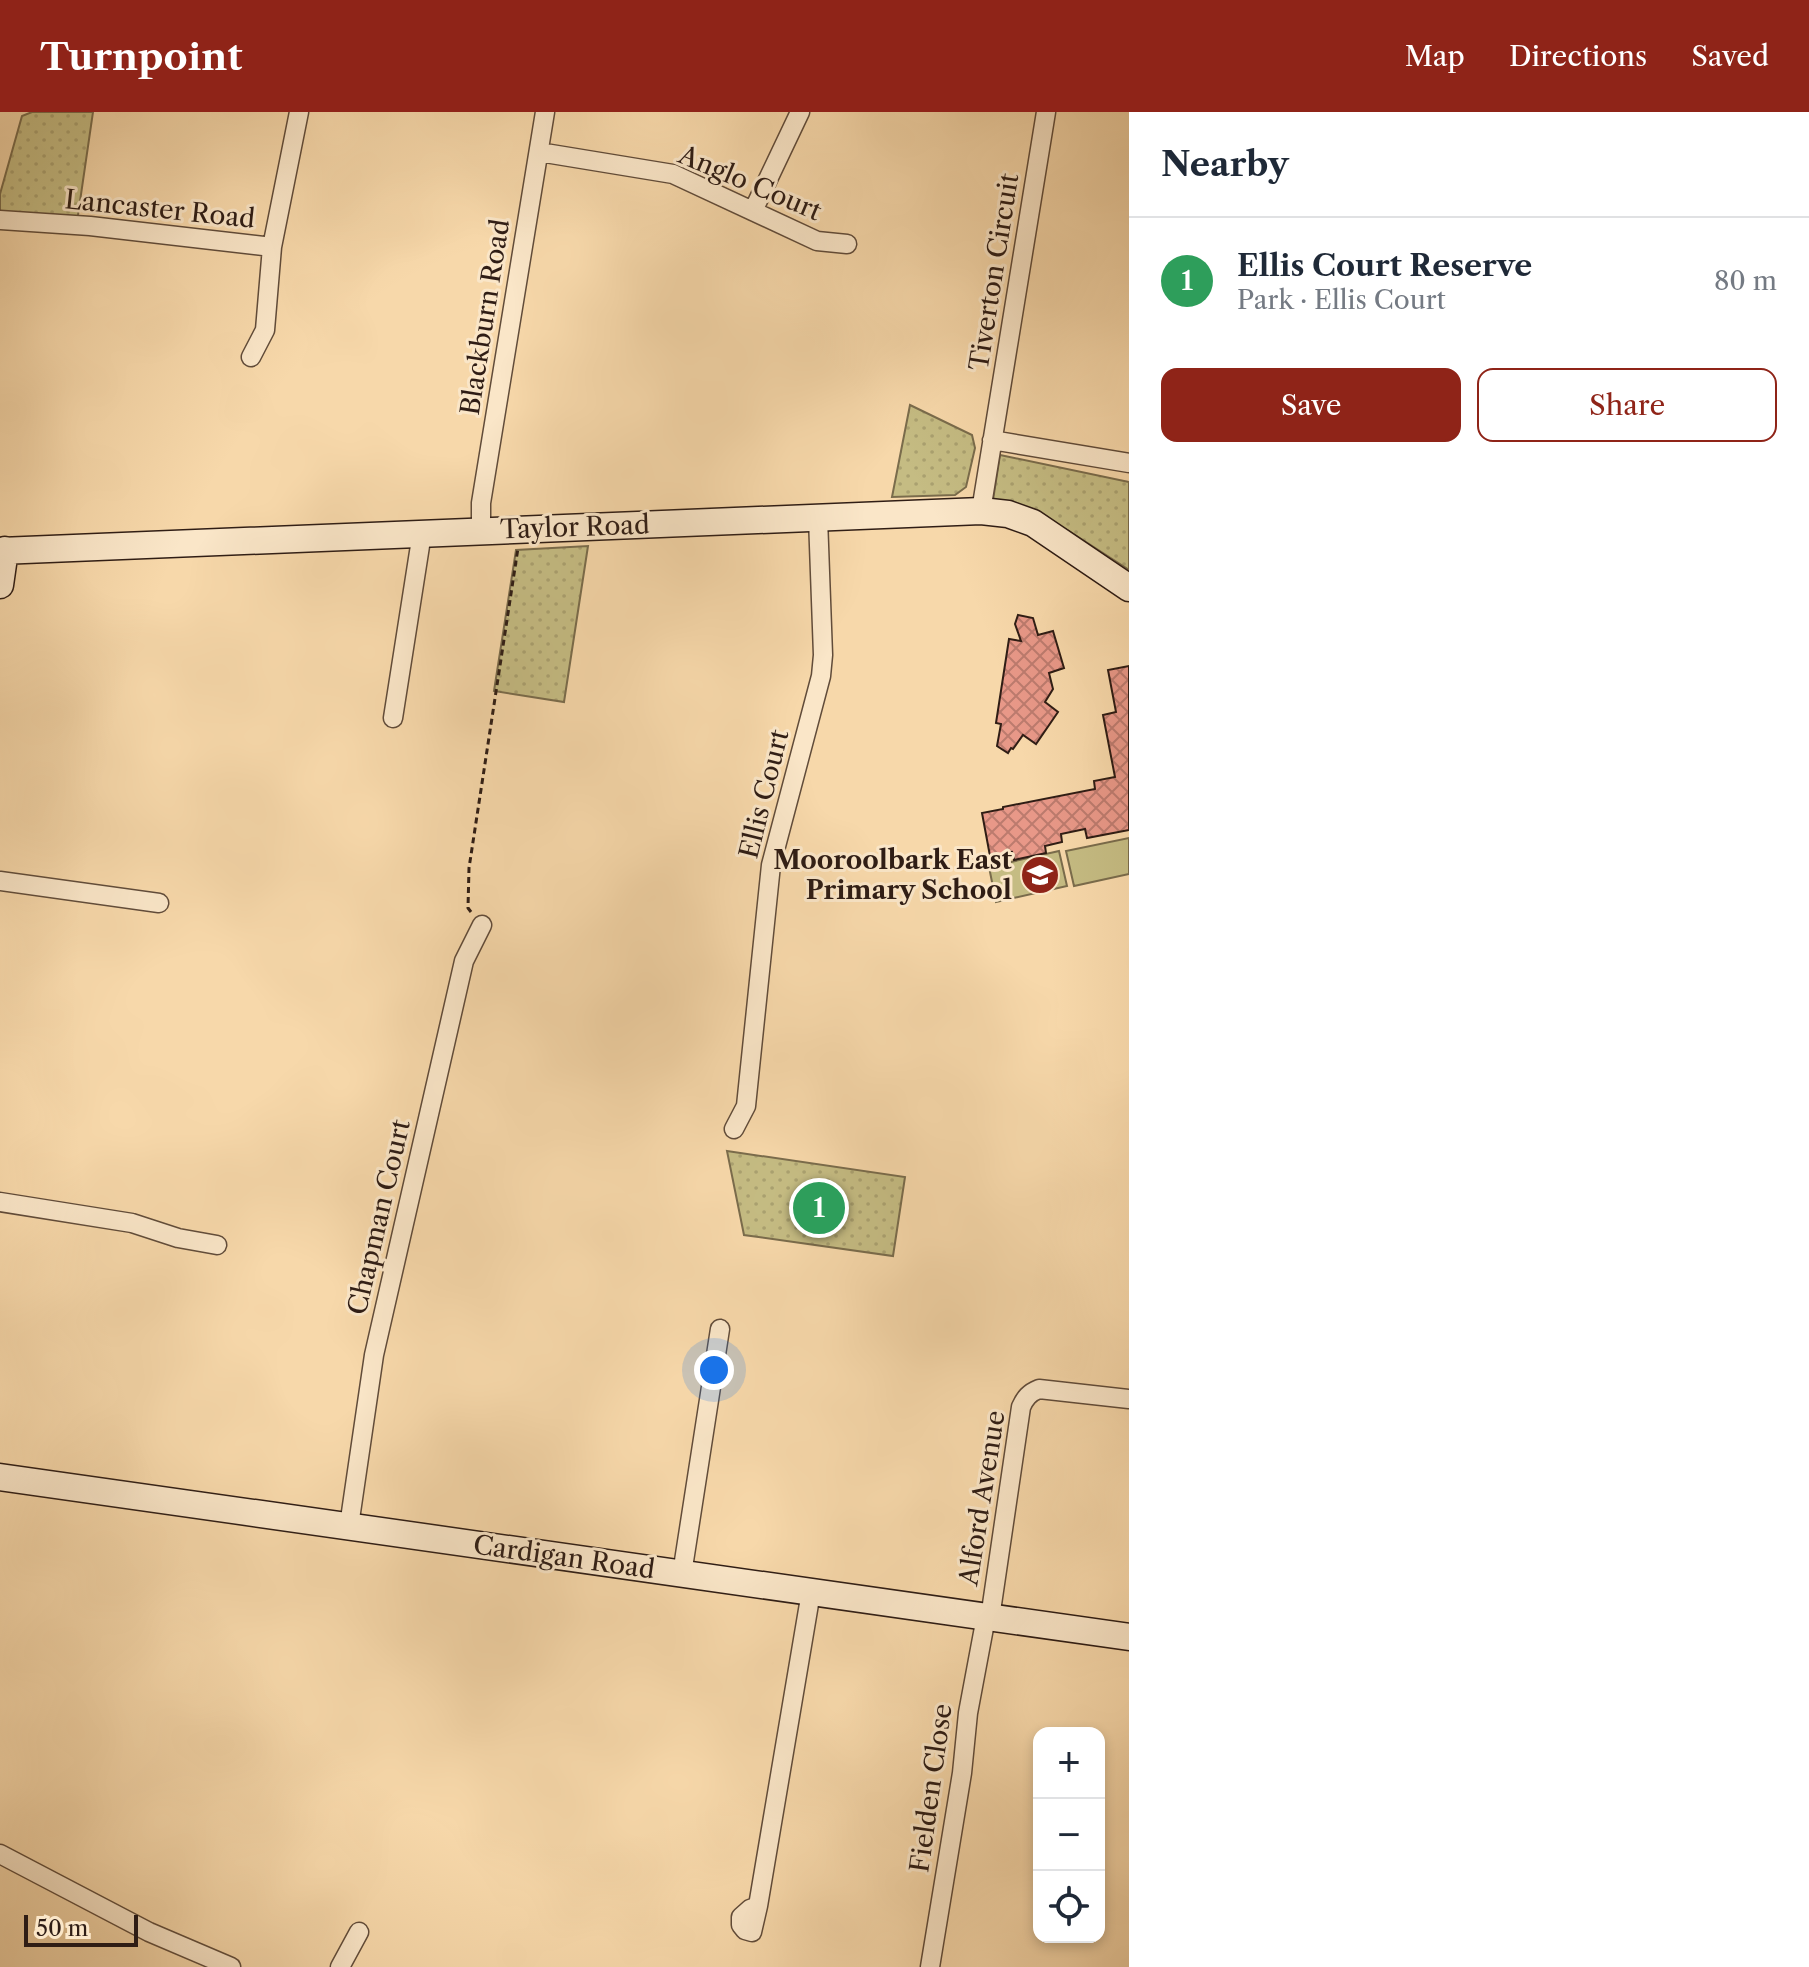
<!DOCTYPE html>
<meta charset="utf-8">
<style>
:root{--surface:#fff;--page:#f6f6f7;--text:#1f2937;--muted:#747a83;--line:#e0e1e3;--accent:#8f2418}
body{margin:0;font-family:"Libre Caslon Text",serif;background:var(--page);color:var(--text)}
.controls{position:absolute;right:24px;bottom:24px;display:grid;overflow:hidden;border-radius:16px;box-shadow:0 4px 12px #0003}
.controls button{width:72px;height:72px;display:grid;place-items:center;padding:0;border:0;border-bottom:2px solid var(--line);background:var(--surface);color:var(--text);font:40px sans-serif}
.scale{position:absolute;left:24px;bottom:20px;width:114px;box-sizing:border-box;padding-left:8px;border:4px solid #2f1d15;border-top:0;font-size:22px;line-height:28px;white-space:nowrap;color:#2f1d15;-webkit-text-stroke:6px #fae6c8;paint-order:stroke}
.you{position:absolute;left:714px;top:1258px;width:28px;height:28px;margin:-20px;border:6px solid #fff;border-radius:50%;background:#1a73e8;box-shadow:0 0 0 12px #1a73e833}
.badge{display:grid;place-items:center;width:52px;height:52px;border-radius:50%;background:var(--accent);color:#fff;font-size:26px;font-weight:700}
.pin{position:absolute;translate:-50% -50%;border:4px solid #fff;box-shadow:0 2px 8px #0006}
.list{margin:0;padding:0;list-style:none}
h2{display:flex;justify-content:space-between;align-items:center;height:104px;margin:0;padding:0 32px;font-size:34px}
h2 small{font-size:26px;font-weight:400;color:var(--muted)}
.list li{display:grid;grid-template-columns:52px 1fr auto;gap:24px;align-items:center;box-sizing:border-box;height:128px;padding:0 32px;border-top:2px solid var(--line)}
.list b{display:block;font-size:30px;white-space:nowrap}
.list p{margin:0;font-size:26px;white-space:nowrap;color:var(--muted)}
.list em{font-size:26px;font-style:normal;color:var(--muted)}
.actions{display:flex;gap:16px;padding:24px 32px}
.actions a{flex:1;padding:18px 0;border:2px solid var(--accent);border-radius:16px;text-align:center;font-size:28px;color:var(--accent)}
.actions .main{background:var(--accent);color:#fff}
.icon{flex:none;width:44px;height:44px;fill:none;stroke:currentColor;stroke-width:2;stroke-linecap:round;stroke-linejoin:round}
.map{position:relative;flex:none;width:1129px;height:1855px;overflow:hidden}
header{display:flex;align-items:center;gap:48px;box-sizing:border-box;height:112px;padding:0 40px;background:var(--accent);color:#fff}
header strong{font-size:38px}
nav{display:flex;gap:44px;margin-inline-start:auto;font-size:28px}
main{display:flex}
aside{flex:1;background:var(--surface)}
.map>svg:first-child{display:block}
.green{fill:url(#green-dots);stroke:#7a6c4c;stroke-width:2}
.pitch{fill:#c5bc83;stroke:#7a6c4c;stroke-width:2}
.building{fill:url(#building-cross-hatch);stroke:#2f1d15;stroke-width:2}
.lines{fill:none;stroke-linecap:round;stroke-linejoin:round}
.street-casing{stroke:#614c3a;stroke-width:21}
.secondary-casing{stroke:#2f1d15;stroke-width:29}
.path{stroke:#2f1d15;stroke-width:3;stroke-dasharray:6 4;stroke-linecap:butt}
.street{stroke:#fae6c8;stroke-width:18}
.secondary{stroke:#fae6c8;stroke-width:26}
.labels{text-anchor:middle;stroke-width:6;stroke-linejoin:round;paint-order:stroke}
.street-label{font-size:26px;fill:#2f1d15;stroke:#fae6c8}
.poi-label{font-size:26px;font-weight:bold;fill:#2f1d15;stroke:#fae6c8;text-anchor:end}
</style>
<header>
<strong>Turnpoint</strong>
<nav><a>Map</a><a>Directions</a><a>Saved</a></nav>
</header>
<main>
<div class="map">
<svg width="1129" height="1855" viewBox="0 0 1129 1855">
<defs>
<pattern id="green-dots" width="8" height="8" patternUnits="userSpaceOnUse" patternTransform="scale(2)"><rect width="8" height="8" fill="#c5bc83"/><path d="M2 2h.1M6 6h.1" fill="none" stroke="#aaa170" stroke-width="1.8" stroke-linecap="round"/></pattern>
<pattern id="building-cross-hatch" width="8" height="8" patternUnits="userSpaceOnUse" patternTransform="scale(2)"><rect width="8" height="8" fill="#e89888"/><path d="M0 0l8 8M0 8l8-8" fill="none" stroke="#bc7b6e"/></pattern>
</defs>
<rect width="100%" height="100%" fill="#f7d8aa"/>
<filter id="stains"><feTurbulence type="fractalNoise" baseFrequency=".0025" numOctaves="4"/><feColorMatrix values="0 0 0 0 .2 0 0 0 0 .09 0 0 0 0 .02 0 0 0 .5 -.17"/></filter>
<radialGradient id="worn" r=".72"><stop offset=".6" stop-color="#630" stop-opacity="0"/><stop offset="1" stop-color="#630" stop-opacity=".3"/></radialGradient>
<path class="green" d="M32 0H93L77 110 0 104V82L22 4Z
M910 293 972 323 975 336 966 375 955 383 892 385Z
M1000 343 1129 370V458L1069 419 1019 392 993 388Z
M588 434 564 590 494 579 516 438Z
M727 1039 905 1065 893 1144 744 1123Z"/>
<path class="pitch" d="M1129 726V762L1074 774 1066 739Z
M1059 739 1067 774 996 790 989 755Z"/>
<path class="building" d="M1018 503 1033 506 1038 523 1053 519 1064 556 1049 561 1053 577 1045 590 1058 600 1036 632 1023 623 1013 637 1011 636 1008 641 997 634 1001 612 996 611 1009 527 1021 529 1015 512Z
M1129 554V718L1087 726 1085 717 1061 722 1062 730 1045 734 1046 741 1014 748 1012 740 990 744 982 701 1003 697V695L1095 677 1094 669 1115 665 1103 603 1116 600 1108 558Z"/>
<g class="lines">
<g class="street-casing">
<path id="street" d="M539 40 673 62 817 129 847 132
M753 99 800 0
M0 108 90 114 272 135 299 0
M251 245 265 218 272 135
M992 328 1129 351
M981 399 1046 0
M481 418V391L545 0
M393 606 422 421
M0 769 159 791
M734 1017 746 994 771 753 821 564 823 543 818 406
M0 1090 132 1111 178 1126 217 1133
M349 1414 374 1243 464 849 482 813
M682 1462 720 1217
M990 1506 1021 1295C1025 1286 1029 1281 1039 1277L1129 1287
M0 1742 149 1820 231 1855
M758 1794 750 1797 741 1805V1813L745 1818 752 1820 758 1794 811 1480
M340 1855 359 1820
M930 1855 962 1661 968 1601 986 1505"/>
</g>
<g class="secondary-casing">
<path id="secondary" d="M0 439 981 399 1008 402 1033 411 1129 476
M0 473 5 438
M0 1365 1129 1525"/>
</g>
<path class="path" d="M471 800 468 796 469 756 518 436"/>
<use href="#street" class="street"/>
<use href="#secondary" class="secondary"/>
</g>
<defs>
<g id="school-disc" transform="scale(2)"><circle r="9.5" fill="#8f2418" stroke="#fae6c8"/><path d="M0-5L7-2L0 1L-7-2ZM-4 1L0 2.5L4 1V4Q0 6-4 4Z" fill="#fff"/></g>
</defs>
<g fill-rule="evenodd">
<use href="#school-disc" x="1040" y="763"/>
</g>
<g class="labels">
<g class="street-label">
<text transform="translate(750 71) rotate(23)" y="9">Anglo Court</text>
<text transform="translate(160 97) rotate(6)" y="9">Lancaster Road</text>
<text transform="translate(994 160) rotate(-81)" y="9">Tiverton Circuit</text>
<text transform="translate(485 205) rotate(-81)" y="9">Blackburn Road</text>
<text transform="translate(575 415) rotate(-2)" y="9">Taylor Road</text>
<text transform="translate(764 682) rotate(-76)" y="9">Ellis Court</text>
<text transform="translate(379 1105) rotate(-77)" y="9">Chapman Court</text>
<text transform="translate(982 1386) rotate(-81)" y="9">Alford Avenue</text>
<text transform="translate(564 1445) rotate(8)" y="9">Cardigan Road</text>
<text transform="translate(931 1676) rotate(-82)" y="9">Fielden Close</text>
</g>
<g class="poi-label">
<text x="1012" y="757">Mooroolbark East<tspan x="1012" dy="30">Primary School</tspan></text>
</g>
</g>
<rect width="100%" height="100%" filter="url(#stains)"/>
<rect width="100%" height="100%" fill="url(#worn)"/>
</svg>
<div class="controls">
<button>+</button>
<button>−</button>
<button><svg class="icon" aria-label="locate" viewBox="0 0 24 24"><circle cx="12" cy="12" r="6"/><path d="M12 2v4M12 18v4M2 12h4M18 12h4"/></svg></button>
</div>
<div class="scale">50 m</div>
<div class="you"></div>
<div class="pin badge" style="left:819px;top:1096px;background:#2e9e5b">1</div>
</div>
<aside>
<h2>Nearby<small></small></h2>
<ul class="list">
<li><span class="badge" style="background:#2e9e5b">1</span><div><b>Ellis Court Reserve</b><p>Park · Ellis Court</p></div><em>80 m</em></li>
</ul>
<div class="actions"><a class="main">Save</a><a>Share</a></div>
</aside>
</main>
